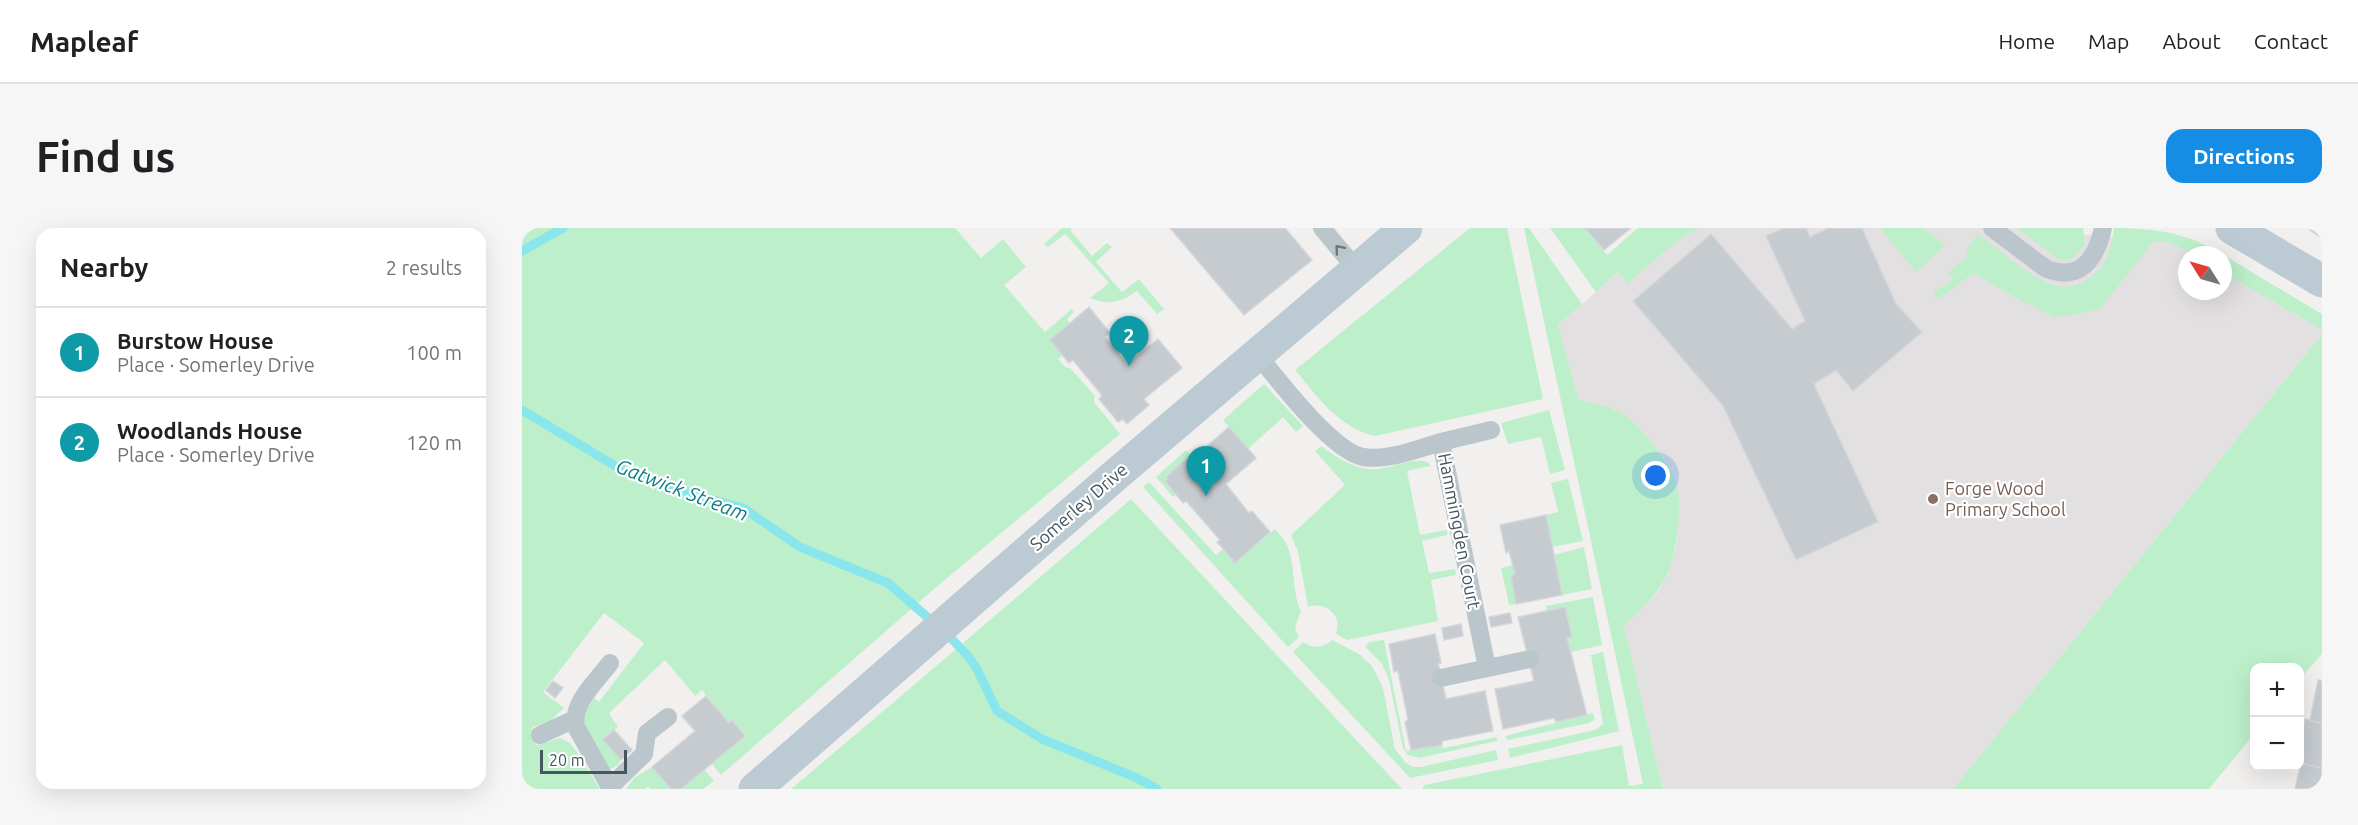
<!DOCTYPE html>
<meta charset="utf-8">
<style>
:root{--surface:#fff;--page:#f6f6f6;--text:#202124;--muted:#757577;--line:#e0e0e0;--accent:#168de4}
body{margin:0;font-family:Ubuntu,sans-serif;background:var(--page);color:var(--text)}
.controls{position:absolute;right:18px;bottom:18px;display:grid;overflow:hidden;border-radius:12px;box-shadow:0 6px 24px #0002}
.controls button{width:54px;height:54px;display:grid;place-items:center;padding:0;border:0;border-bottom:2px solid var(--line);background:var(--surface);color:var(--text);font:30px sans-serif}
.compass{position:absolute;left:1656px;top:18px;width:54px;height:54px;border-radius:50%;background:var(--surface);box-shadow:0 6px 24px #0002;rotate:307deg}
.scale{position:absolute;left:18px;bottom:15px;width:87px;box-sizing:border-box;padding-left:6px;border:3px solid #47555d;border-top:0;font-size:16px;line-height:21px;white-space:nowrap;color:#47555d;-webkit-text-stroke:4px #fff;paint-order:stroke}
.you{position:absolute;left:1134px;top:248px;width:21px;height:21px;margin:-15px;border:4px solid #fff;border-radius:50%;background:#1a73e8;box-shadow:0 0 0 9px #1a73e833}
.badge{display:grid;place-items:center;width:39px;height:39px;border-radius:50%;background:var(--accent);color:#fff;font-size:20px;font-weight:700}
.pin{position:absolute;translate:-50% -50px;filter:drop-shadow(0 2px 3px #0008)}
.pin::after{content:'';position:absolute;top:32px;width:21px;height:18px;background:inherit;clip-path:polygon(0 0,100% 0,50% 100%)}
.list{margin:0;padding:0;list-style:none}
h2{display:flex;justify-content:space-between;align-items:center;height:78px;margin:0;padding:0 24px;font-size:26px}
h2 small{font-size:20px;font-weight:400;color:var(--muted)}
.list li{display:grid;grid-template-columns:39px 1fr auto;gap:18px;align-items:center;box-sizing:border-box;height:90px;padding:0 24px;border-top:2px solid var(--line)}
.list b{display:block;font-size:22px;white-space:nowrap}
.list p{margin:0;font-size:20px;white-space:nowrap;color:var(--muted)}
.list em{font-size:20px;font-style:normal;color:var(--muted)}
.map{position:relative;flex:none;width:1800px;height:561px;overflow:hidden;border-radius:18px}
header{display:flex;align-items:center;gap:36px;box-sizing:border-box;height:84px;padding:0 30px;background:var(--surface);border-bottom:2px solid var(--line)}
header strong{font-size:28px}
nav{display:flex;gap:33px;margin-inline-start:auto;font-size:21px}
.intro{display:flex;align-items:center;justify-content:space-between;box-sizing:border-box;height:144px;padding:0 36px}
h1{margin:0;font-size:42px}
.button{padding:15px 27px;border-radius:18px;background:var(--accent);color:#fff;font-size:21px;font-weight:700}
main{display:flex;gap:36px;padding:0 36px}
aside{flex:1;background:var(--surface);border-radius:18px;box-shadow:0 6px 24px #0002}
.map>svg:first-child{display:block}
.education{fill:#e3e0e1}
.green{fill:#bdf0ca}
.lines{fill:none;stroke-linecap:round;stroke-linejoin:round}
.stream{stroke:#89e6ed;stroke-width:9}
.building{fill:#c6cbcf;stroke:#d3d6db;stroke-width:1.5}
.lane{stroke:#bac6cc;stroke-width:18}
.secondary{stroke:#bccad3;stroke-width:33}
.oneway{stroke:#6a777e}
.education-dot{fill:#8d6e63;stroke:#fff;stroke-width:2}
.labels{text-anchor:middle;stroke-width:4.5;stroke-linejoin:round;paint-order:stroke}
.education-label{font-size:18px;fill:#785e54;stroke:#fff;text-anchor:start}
.street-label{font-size:18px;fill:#47555d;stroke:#fff}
.water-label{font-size:20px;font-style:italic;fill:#0c7d85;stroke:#fff}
</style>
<header>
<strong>Mapleaf</strong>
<nav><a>Home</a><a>Map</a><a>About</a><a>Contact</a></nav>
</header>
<div class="intro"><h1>Find us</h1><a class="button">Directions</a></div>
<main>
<aside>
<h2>Nearby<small>2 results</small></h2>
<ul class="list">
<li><span class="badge" style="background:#0f9aa8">1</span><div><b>Burstow House</b><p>Place · Somerley Drive</p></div><em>100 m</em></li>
<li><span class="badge" style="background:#0f9aa8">2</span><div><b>Woodlands House</b><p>Place · Somerley Drive</p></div><em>120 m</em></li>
</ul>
</aside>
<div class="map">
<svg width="1800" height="561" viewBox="0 0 1800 561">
<rect width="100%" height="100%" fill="#f2efef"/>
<path class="education" d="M1147 0H1546L1554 6 1648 14 1671 27H1665V63H1701V45L1800 102V106L1431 561H1141L1102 398 1135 365 1146 346 1154 319 1157 288 1140 229 1123 206 1094 182 1057 172 1036 97Z"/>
<path class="green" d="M0 0H433L459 30 481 11 504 39 482 57 523 104 550 81 552 84 545 91 548 95 529 112 541 127 536 131 543 139 548 140 573 168 572 174 598 206 419 355 199 547 189 535 223 507 210 493 207 495 180 462 173 468 143 432 87 485 96 499 81 512 99 532 95 538 87 541 59 490 72 470 77 474 122 415 82 385 21 464 42 480 28 493 10 499 14 517 39 510 48 515 54 523 78 561H0Z
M540 0H550L548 2 570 28 585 15 590 19 574 34 600 64 617 51 642 81 635 86 615 63C599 74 587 78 568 70L587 55 543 6 526 19 522 16Z
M948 0H985L1021 171 853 208C817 200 796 169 773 142Z
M1002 0H1007L1060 76 1036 97 1057 172C1069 175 1082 177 1093 182 1114 191 1147 232 1154 255 1161 277 1155 323 1146 345 1136 367 1118 382 1102 398L1141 561H900L902 557 1100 517 1107 558 1121 556Z
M1028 0H1063L1085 27 1116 0H1176L1150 17 1105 56 1096 44 1074 64Z
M1358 0H1401L1423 17 1394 44Z
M1495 0H1561L1563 16 1550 31 1539 33Z
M1592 0C1629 0 1661 4 1693 22L1800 86V102L1701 45V27H1671L1648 14 1632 13 1578 81 1557 86 1533 89 1498 72 1451 45 1416 72 1411 65 1431 51 1426 44 1445 29 1444 22 1455 7C1463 10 1468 16 1475 20 1499 39 1533 73 1565 52 1585 39 1589 22 1592 0Z
M1800 106V426L1778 451V440H1732V506L1687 561H1431Z
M742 156 781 198 774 204 761 189 726 221 701 192Z
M1027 182 1043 242 1028 246 1019 209 986 216 979 195Z
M799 218C816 230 834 243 856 241 871 240 893 228 907 235L908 238 885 243 898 307 925 302V307L900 313 907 345 933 341 934 347 909 352 916 393 825 412 814 406C821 387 803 373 786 379L776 324 769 307 823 257 793 223Z
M664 222 669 227 644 248 654 267 651 269 634 249Z
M1046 251 1061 313 1030 319 1024 287 1036 284 1029 255Z
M627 254 694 327 701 321 713 335 753 301C757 306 762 311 765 317 774 338 769 362 779 383L773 399 777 409 766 419 621 259Z
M609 271 880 561H269C383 465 496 368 609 271Z
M1062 319 1070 361 1040 367 1032 327Z
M991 337 993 346 989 348 994 376 987 377 979 340Z
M1071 369 1080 417 1049 424 1045 410 1050 408 1043 379 1025 383 1024 378Z
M810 412 837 426 850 438 861 460 873 521 884 535 891 539H899L974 522 976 532 888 550 771 424 781 414C791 421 801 420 810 412Z
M862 412 884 523 920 517 921 520 975 509V513L897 530 886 527 881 520 867 452 860 436 843 419 847 414Z
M1081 424 1097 503 988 530 986 521 1073 502 1081 496 1069 427Z
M1071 485 1073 491 1067 495 986 512 983 508Z
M130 539 149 561H128L126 559 122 561H104L113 549Z
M182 541 192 553 181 561H159Z"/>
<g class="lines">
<path class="stream" d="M0 23 41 0
M0 182 100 242 140 258 221 280 278 319 366 355 426 407 446 428 455 441 475 483 520 511 615 550 635 561"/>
</g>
<path class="building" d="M648 0H763L790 32 722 87Z
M1063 0H1109L1082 22Z
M1262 0H1284L1288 9 1306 0H1340L1374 76 1400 104 1331 163 1314 142 1292 156 1356 294 1274 332 1201 178 1111 73 1189 6 1270 101 1283 93 1244 8Z
M1789 0H1800V10L1788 2Z
M567 79 588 105 583 109 605 136 636 111 660 140 622 171 627 177 605 196 601 191 596 194 577 171 580 168 578 165 551 132 547 135 528 112Z
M707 199 734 230 704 256 727 285 730 283 748 304 713 335 695 314 698 312 664 273 661 275 643 253 646 251 644 249 665 230 668 233Z
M1024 287 1040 367 994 376 989 348 993 346 987 323 984 325 978 297Z
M1043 379 1050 409 1045 410 1065 487 1034 494 1032 490 981 501 973 461 1012 453 996 389Z
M988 385 990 395 969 399 967 389Z
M939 396 941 408 922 412 920 400Z
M913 406 919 435H916L924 471 963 463 971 503 920 513V517L889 522 883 494 886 492 876 443 872 444 867 416Z
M1796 452 1800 453V495L1788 493Z
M31 453 41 460 33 470 24 462Z
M184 468 207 495 210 492 223 508 159 561H149L130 539 173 503 160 488Z
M1783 491 1800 495V540L1778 535V517Z
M92 502 110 522 99 532 81 512Z
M1779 535 1800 540 1799 561H1773Z"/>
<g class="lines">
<path class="lane" d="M800 0 835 42
M1470 0 1523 40C1558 55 1574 31 1581 0
M735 126C756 152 810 223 841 229 866 233 895 221 919 214L965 440
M919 214 969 202
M919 450 1008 431
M18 507 53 491
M88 559 54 499C49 475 75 453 88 435
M90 561 88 559 122 526 125 505 146 489"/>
<path class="secondary" d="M1710 0 1800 53
M233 561 597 244 884 0"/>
</g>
<defs><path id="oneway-chevron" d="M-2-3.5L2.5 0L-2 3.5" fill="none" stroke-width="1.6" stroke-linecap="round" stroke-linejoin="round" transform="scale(1.5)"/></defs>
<use class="oneway" href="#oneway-chevron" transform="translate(817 21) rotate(-130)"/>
<circle class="education-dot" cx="1411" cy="271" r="6"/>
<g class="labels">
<g class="education-label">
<text x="1423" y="267">Forge Wood<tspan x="1423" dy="21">Primary School</tspan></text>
</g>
<g class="street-label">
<text transform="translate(557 279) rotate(-41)" y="6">Somerley Drive</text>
<text transform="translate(937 303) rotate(79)" y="6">Hammingden Court</text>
</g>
<g class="water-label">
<text transform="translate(160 262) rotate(21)" y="7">Gatwick Stream</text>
</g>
</g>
</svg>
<div class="controls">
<button>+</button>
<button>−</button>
</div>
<svg class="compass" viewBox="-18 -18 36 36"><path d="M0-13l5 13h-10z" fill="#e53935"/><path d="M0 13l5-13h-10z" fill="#757577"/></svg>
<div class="scale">20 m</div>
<div class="you"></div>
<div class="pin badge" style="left:684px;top:268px;background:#0f9aa8">1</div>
<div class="pin badge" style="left:607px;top:138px;background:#0f9aa8">2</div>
</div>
</main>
